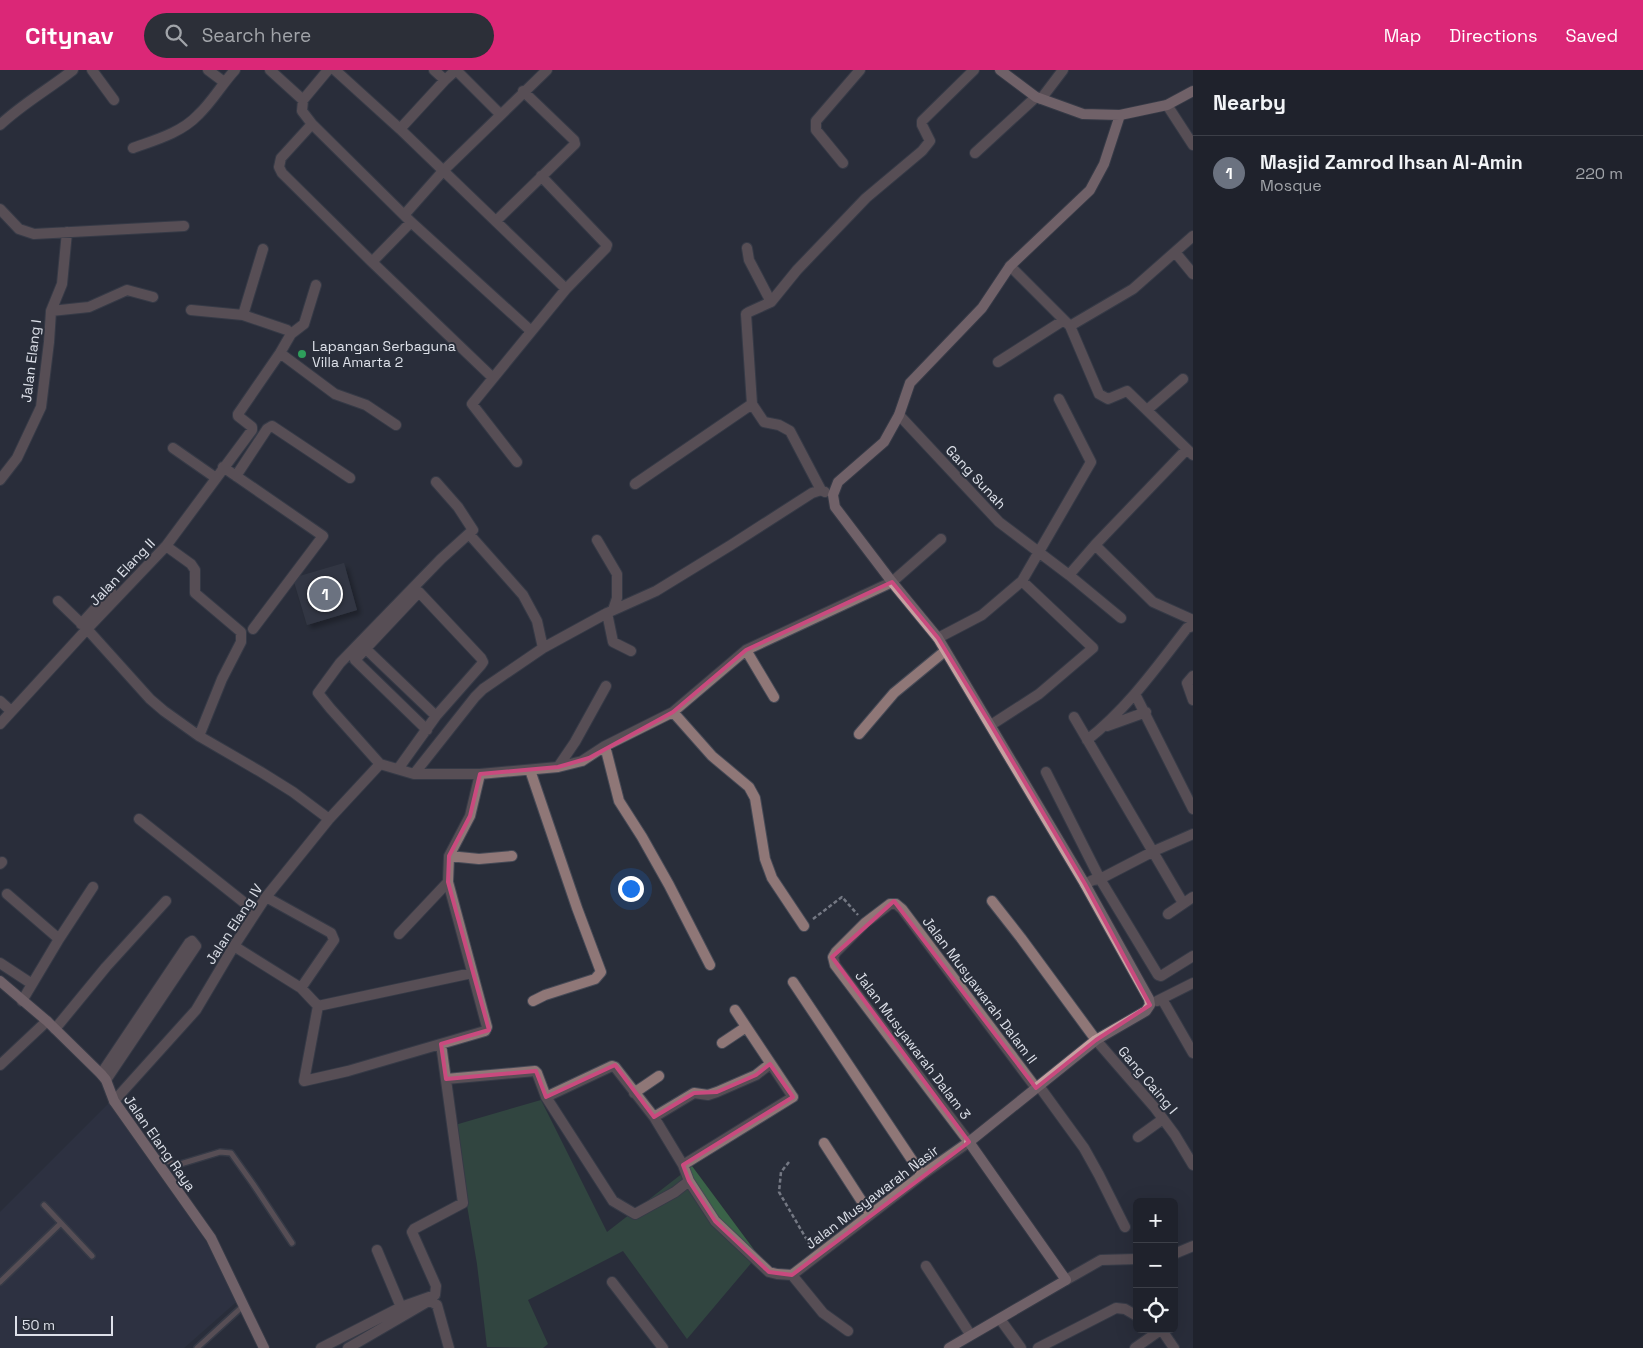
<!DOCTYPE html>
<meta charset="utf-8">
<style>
:root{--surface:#1f222c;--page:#2c2f38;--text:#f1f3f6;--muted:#a1a4a9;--line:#3c3f48;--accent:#db2777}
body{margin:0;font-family:"Space Grotesk",sans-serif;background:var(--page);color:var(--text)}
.controls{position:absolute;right:15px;bottom:15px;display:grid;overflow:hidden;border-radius:8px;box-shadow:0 5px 20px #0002}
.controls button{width:45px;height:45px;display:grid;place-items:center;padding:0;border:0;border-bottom:1px solid var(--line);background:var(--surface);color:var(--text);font:25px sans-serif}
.scale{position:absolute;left:15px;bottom:12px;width:98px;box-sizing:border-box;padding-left:5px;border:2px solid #dde0e9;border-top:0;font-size:14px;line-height:18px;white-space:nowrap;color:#dde0e9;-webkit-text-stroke:4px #292e3a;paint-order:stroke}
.you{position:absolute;left:630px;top:818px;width:18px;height:18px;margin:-12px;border:4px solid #fff;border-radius:50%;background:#1a73e8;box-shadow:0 0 0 8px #1a73e833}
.badge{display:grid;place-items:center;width:32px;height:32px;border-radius:50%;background:var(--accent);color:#fff;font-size:16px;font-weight:700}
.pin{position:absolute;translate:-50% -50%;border:2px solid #fff;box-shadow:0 1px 5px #0006}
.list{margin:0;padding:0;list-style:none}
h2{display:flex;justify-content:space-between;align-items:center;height:65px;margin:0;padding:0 20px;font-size:21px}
h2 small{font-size:16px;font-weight:400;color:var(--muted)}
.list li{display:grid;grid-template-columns:32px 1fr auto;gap:15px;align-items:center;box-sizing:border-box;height:75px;padding:0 20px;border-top:1px solid var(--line)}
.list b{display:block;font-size:19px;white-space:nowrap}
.list p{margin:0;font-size:16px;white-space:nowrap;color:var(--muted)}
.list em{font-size:16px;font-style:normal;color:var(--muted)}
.icon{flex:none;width:28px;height:28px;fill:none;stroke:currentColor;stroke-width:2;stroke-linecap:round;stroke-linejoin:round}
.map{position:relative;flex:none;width:1193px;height:1278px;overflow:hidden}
header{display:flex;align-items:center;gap:30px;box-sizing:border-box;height:70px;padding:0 25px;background:var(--accent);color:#fff}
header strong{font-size:24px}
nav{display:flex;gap:28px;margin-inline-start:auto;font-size:18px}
.search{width:350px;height:45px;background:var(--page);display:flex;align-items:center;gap:12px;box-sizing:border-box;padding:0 18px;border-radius:28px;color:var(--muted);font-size:19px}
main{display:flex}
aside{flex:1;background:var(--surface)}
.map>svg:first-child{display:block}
.built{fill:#313749}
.green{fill:#3a6348}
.building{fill:#3e4350;filter:url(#shadow)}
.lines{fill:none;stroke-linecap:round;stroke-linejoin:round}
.lane-casing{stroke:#464a56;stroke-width:8}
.street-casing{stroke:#464a56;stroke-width:12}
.secondary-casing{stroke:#464a56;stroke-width:12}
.path{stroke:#747883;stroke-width:2.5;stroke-dasharray:4 2.5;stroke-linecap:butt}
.lane{stroke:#8f7777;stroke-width:5}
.street{stroke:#8f7777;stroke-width:10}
.secondary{stroke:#c6a0a0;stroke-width:10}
.marked{fill:none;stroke:#c94a7e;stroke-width:4;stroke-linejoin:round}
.leisure-dot{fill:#2e9e5b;stroke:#292e3a;stroke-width:2}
.labels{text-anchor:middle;stroke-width:4;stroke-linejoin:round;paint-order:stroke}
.poi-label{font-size:14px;fill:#dde0e9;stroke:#292e3a;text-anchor:start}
.street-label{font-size:14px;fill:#dde0e9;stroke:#292e3a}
</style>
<header>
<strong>Citynav</strong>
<div class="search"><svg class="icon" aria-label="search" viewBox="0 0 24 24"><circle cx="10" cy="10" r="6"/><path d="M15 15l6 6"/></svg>Search here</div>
<nav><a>Map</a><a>Directions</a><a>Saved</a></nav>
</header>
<main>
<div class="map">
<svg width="1193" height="1278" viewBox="0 0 1193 1278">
<defs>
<filter id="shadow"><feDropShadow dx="4" dy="4" stdDeviation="2.5" flood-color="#0009"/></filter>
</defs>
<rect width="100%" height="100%" fill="#292e3a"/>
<path class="built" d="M112 1030 143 1079 243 1226 184 1278H0V1142Z"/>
<path class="green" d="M541 1030 607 1162 692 1096 758 1185 687 1269 623 1181 528 1230 548 1274 543 1278 487 1277 477 1194 461 1100 455 1055Z"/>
<path class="building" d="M344 493 357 540 307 555 293 508Z"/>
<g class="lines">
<g class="lane-casing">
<path id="lane" d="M156 1087 177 1095 220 1082 231 1083 253 1114 292 1173
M44 1135 61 1153
M0 1212 61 1153 92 1186
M197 1278 243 1236"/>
</g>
<g class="street-casing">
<path id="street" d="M92 0 114 30
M208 0 224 12
M270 0 303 30
M328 0 303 30 302 41 312 54 411 152 531 261
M335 0 400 59 566 219
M434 0 445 10
M1041 29 1063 0
M1167 35 1193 75
M312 54 281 88 279 97 282 103 372 192 493 308
M0 55C22 34 49 19 73 0
M400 59 445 10 455 1 458 2 500 44
M133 78C155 70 181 63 198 45 212 32 222 14 235 0
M975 83 1036 27
M843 93 816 60V51L860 0
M0 139 19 159 34 164 184 156
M405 144 443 101 547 0
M496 151 575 74 574 70 523 21
M747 178 749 190 771 232
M1175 182 1193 204
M372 192 411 152
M1010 196 1070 256 1099 324 1108 329 1127 321 1193 385
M191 240 243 245 287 260 291 264
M51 241 89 237 127 220 153 227
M243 245 263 179
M1070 256 1133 219 1193 166
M280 283 335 324 366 335 396 355
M998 292 1064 250
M1147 340 1183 309
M899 345 999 452 1069 505
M173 378 216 408
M517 392 472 334 566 219 606 178 607 175 541 106
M223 397 323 466 253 559
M236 406 267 359 272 356 350 408
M0 410 17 388 41 337 49 272 51 241 62 214 67 162
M635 414 752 334
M821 420 790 361 779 355 764 352 752 334 746 244 749 242 771 232 797 200 866 128 922 81 930 71 922 55V51L974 0
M469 464 523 525 537 551 543 578
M597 470 617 504V528L613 540
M1095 475 1153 532 1193 550
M166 476 191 494 195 500V523L241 562V572L222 609 199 666
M58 531 87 559 150 629 164 641 199 666 261 702 293 722 329 749
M607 543 613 572 631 581
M1121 548 1069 505 1095 475 1187 379
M81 554 111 521
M938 568 982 545 1022 511 1091 392 1059 329
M366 579 436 646
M746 580 774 627
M1193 606 1187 613 1193 630
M1135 624 1193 739
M0 631 11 641
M673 642 712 686 749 717 755 728 765 789 772 808 804 856
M1074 647 1183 833
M0 654 87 559 166 476 252 360V357L238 346V344L280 283 291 264 304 254 316 215
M991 655 1039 624 1093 578 1022 511
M1107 656 1146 642
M859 664 894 623 945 581
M1087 670C1127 639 1156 598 1187 558L1193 556
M605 676 619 731 642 767 669 815 710 895
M380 694 414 704H480L558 697 582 691 605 676 673 642 746 580 892 512 941 469
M380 694 330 638 318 623 340 593 441 489 473 460 458 437 436 412
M558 697 575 672 606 616
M398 699 436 646 481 595 483 592 481 588 419 522 355 590 427 660
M530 700 577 838 601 902 595 909 545 925 533 931
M1046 702 1100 809 1158 905 1161 906 1193 886
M414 704 475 627 483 619 543 578 607 543 656 521 731 475 812 423 821 420 825 422
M139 749 256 842
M449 786 479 789 512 786
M0 794 2 792
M1085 814 1093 810 1100 809 1154 781 1193 764
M7 824 59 869
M266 827 331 863 334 870 301 918
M992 831 1021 868 1096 970 1155 1038 1175 1065 1193 1095
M1168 844 1193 827
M399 864 448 812 449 786 470 746 480 704
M234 876 301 918 318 936
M0 893 32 914
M793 912 922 1105
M1162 929 1193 983
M22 931 59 869 93 817
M1157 931 1193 913
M318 936 304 1011 348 1001 485 961 487 957 448 812
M318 936 472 903
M55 959 106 897 166 831
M722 973 746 957
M0 995 47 951
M101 1004 189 873 192 871 196 876 106 1010
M446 1009 535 1001 537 1003 546 1027 613 1131 635 1144 675 1122 689 1111
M1039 1016 1084 1078 1099 1105 1125 1157
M634 1023 659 1006
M546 1027 612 996 615 997 654 1047 683 1095 689 1111 715 1151 769 1202 777 1204 792 1205 823 1243 848 1261
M114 1031 196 940 234 876 266 827 329 749 380 694
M654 1047 694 1023 708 1025 717 1022 756 1005 770 994
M1138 1067 1163 1049
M824 1073 870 1144
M683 1095 793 1027 735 940
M377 1180 401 1237
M1174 1184 1193 1176
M926 1196 970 1264
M792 1205 922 1105 969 1072 835 895 833 887 836 882 865 853 890 834H896L902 839 1036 1018
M1066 1210 1101 1190 1137 1189
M612 1212 663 1278
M1000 1249 1021 1278
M1161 1259 1174 1278
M321 1278 401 1237 435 1225 436 1216 412 1162 414 1159 463 1133 441 974
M348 1278 427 1232H432L437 1235 449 1278
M1038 1278 1116 1238 1125 1239 1137 1246
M1135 1278 1162 1259"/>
</g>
<g class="secondary-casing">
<path id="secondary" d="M1000 0 1036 27 1083 44 1120 45 1167 35 1193 21
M0 911 47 951 101 1004 106 1010 114 1031 211 1168 264 1278
M949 1278 1066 1210 969 1072 1096 970 1146 941 1150 935 1149 929 1085 814 938 568 892 512 835 437 833 425 838 412 884 372 899 345 910 313 982 238 1010 196 1090 120 1104 94 1120 45"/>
</g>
<path class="path" d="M813 849 842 827 858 845
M789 1092 781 1102 779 1122 811 1177"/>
<use href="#lane" class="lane"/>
<use href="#street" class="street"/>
<use href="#secondary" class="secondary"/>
</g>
<path d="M0 0H1193V1278H0ZM892 512 938 568 991 655 1085 814 1150 935 1096 970 1036 1018 894 831 832 887 969 1072 792 1205 769 1202 715 1151 689 1111 683 1095 793 1027 770 994 756 1005 717 1022 694 1023 654 1047 615 995 546 1027 536 1001 446 1009 441 974 489 960 448 812 449 786 470 746 480 704 558 697 589 688 673 642 746 580Z" fill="#292e3a" fill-opacity=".55" fill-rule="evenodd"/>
<path class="marked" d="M892 512 938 568 991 655 1085 814 1150 935 1096 970 1036 1018 894 831 832 887 969 1072 792 1205 769 1202 715 1151 689 1111 683 1095 793 1027 770 994 756 1005 717 1022 694 1023 654 1047 615 995 546 1027 536 1001 446 1009 441 974 489 960 448 812 449 786 470 746 480 704 558 697 589 688 673 642 746 580Z"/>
<circle class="leisure-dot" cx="302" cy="284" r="5"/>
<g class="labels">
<g class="poi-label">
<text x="312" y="281">Lapangan Serbaguna<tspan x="312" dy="16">Villa Amarta 2</tspan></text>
</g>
<g class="street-label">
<text transform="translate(31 291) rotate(-83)" y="5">Jalan Elang I</text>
<text transform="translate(976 407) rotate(47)" y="5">Gang Sunah</text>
<text transform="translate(122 502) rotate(-46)" y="5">Jalan Elang II</text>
<text transform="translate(234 854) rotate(-57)" y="5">Jalan Elang IV</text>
<text transform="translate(980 920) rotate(53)" y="5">Jalan Musyawarah Dalam II</text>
<text transform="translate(913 975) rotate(53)" y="5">Jalan Musyawarah Dalam 3</text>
<text transform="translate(1148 1010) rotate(50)" y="5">Gang Caing I</text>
<text transform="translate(160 1073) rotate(55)" y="5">Jalan Elang Raya</text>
<text transform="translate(872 1127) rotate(-37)" y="5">Jalan Musyawarah Nasir</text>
</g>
</g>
</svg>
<div class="controls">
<button>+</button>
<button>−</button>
<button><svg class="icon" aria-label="locate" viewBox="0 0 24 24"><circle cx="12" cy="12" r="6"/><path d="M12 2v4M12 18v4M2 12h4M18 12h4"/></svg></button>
</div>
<div class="scale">50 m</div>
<div class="you"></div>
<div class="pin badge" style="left:325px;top:524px;background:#6b7280">1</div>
</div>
<aside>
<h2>Nearby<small></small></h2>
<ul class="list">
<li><span class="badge" style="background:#6b7280">1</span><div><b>Masjid Zamrod Ihsan Al-Amin</b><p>Mosque</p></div><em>220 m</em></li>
</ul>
</aside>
</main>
